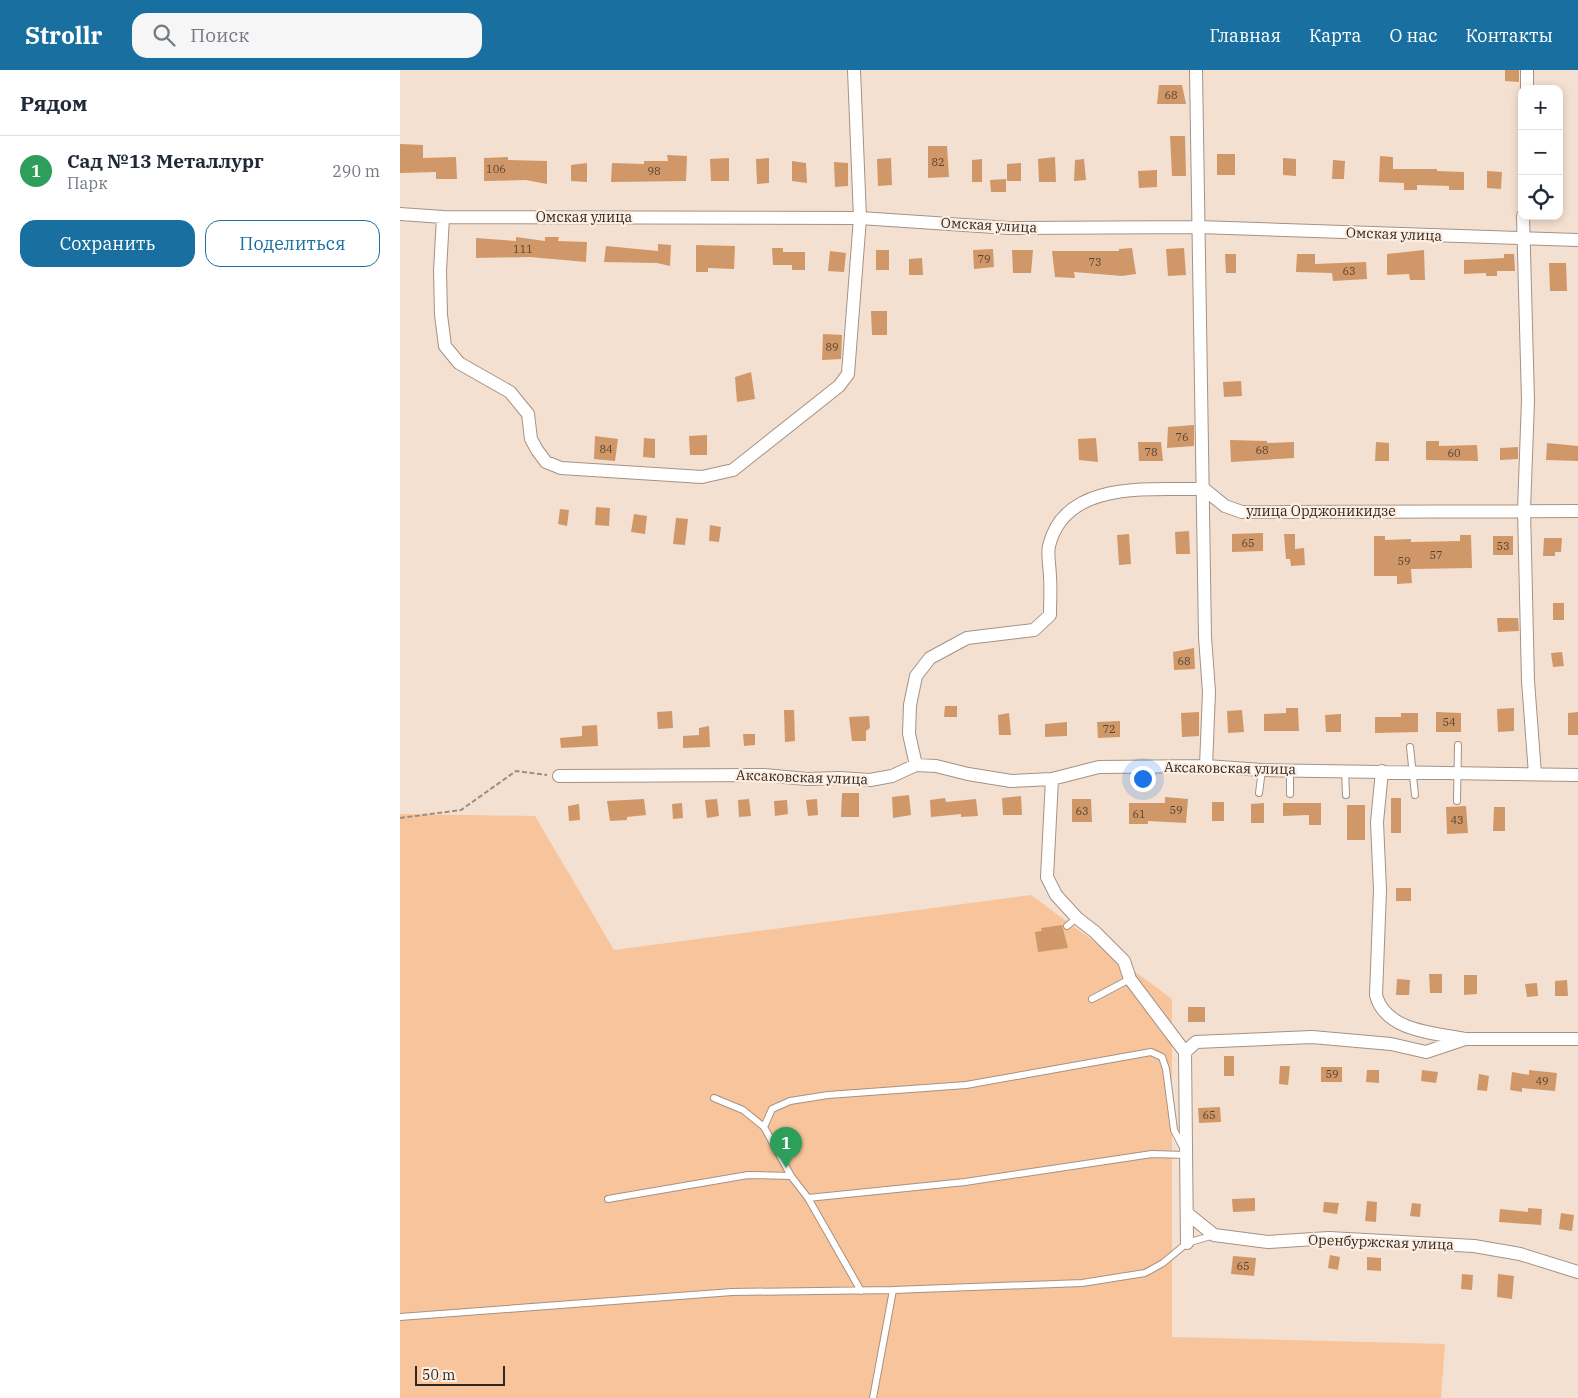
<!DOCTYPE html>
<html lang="ru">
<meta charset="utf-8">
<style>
:root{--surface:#fff;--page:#f6f6f7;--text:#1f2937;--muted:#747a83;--line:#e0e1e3;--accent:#1970a0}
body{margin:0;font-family:"IBM Plex Serif",serif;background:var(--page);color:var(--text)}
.controls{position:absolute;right:15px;top:15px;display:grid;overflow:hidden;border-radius:10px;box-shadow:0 2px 8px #0003}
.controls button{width:45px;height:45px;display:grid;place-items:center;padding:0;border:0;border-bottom:1px solid var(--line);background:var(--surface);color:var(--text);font:25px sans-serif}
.scale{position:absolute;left:15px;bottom:12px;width:90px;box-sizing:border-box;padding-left:5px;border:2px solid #2e2721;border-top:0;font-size:14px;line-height:18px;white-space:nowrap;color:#2e2721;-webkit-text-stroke:4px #feeee2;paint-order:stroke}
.you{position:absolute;left:742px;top:708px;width:18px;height:18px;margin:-12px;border:4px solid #fff;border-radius:50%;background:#1a73e8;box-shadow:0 0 0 8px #1a73e833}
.badge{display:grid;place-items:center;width:32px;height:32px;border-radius:50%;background:var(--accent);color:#fff;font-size:16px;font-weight:700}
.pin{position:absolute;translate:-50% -41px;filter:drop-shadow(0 1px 2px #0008)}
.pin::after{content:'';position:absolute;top:26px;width:18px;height:15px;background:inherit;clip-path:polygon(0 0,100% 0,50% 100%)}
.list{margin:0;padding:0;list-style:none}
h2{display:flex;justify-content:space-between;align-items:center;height:65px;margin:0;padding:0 20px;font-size:21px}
h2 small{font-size:16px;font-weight:400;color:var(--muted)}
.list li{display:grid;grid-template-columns:32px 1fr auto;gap:15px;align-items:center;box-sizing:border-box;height:70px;padding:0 20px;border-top:1px solid var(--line)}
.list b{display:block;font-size:19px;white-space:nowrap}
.list p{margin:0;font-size:16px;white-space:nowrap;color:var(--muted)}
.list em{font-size:16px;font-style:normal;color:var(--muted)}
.actions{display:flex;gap:10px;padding:15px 20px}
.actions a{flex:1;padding:11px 0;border:1px solid var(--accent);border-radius:15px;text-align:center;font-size:18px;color:var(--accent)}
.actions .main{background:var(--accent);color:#fff}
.icon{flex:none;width:28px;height:28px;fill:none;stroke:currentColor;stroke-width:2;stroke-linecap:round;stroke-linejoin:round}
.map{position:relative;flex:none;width:1178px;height:1328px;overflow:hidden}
header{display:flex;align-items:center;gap:30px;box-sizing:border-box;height:70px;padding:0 25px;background:var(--accent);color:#fff}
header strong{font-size:24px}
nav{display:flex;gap:28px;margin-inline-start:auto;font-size:18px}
.search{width:350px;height:45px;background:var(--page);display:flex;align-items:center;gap:12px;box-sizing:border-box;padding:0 18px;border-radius:15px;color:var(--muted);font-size:19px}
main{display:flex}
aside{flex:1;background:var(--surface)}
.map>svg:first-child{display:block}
.green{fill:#f8c49b}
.building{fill:#d09769}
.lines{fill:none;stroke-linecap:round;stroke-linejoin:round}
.lane-casing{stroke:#a59284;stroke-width:8}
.street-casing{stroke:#a59284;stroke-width:14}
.path{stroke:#9b8d81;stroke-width:2;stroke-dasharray:5 2.5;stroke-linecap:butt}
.lane{stroke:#fff;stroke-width:6}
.street{stroke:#fff;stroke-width:12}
.labels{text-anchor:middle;stroke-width:4.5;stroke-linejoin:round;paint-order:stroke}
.number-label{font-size:11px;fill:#564333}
.street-label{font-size:14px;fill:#2e2721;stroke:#feeee2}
</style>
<header>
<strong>Strollr</strong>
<div class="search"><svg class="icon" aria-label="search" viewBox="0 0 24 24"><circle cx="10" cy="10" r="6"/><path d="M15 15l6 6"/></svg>Поиск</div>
<nav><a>Главная</a><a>Карта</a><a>О нас</a><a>Контакты</a></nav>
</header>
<main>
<aside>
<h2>Рядом<small></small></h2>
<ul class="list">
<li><span class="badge" style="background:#2e9e5b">1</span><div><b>Сад №13 Металлург</b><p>Парк</p></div><em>290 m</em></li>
</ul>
<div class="actions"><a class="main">Сохранить</a><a>Поделиться</a></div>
</aside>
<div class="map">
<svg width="1178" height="1328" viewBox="0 0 1178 1328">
<rect width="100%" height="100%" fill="#f4e0d0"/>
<path class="green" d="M0 744 135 746 214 880 631 825 772 929V1267L1045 1274 1041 1328H0Z"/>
<path class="building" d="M1105 0H1119V12L1105 11Z
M759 15H782L786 34H757Z
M770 66H785L786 106H772Z
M0 74 23 75V88L56 87 57 109H36V102L0 103Z
M528 76H547L549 107 528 108Z
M817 84H835V105H817Z
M267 85 287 86 286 111 211 112 212 93 244 94V91H268Z
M980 86 993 87V99H1037V101L1064 102V120H1049V116L1017 115V120H1004V113L979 112Z
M108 87V90L147 91V114L126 110 84 111V88Z
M655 87 656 112H639L638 89Z
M329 88V111H311L310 89Z
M369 88V113L357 114 356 89Z
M491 88 492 115 478 116 477 89Z
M883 88 896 89V106L883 105Z
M582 89V112H572V90Z
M684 89 686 110 674 111 675 90Z
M933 90 945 91 944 109H932Z
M392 91 406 93 407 113 392 111Z
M434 92 448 93V116L435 117Z
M187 93V112L171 111V95Z
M621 93V111H607V94Z
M757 100V117L739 118 738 101Z
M1087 101 1102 102 1101 119 1087 118Z
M606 109V122H591L590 110Z
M116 167 145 171V167H159L158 171 187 172 186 192 130 187 76 188V168L116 171Z
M258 174 271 175 270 196 257 193 204 192 206 176 258 181Z
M296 175 335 176 334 199 308 198V202H296Z
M372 178H383V182H405V200H392V195H373Z
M732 178 736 204 722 206 674 202 675 208 655 207 652 181H719V179Z
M784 178 786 205 768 206 766 179Z
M593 179 594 197 574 199 573 180Z
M476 180H489V200H476Z
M612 180H633L631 203H613Z
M1024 180 1025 210H1010L1009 204 987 205V184Z
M430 181 446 183 444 202 428 201Z
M825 184H836V203H826Z
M897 184H915V194L966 192 967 209 933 211 932 203 896 202Z
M1104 184H1114L1115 201H1097V206H1086V203L1064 204V190L1104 188Z
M522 188 523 205H509V189Z
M1149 193H1166L1167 221H1150Z
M471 241H487V265H472Z
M423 264 442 265 441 289 422 290Z
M351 302 355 329 337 332 335 307Z
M841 311 842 326 824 327 823 312Z
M794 355V376L767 378 768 357Z
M307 365V385H290L289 366Z
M195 366 218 369 215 391 194 389Z
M244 368 255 369V388L243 387Z
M696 368 698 392 679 390 678 369Z
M830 370 867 371V373L894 372V388L831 392Z
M1026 371H1039V376L1077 375 1078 391 1026 390Z
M738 372H761L763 391H739Z
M976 372 989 373V391H975Z
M1147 373 1178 376V391L1146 390Z
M1118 377V389L1100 390V378Z
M196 437 210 438 209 456 195 455Z
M160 439 169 440 167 456 158 454Z
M234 444 247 446 245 464 231 462Z
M276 448 288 449 285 475 273 474Z
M310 455 321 457 319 472 309 471Z
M789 461 790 484H776L775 462Z
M863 463V481L832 482V464Z
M729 464 731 494 719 495 717 465Z
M884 464H895V479L904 478 905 495 891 496 890 489H886Z
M1060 465H1071L1072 498 1011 499 1012 513 997 514V506H974V466H985V470L1011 469V472L1060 471Z
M1093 466H1113V485H1093Z
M1144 468H1162L1161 482H1155V486H1143Z
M1153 533H1164V550H1153Z
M1097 548H1118L1119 561 1098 562Z
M794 578 795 599 774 600 773 582Z
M1162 582 1164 596 1153 597 1151 583Z
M545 636H557V647H544Z
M886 638H898L899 661H864V644L886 643Z
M1114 638V661L1098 662 1097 639Z
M384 640H394L395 671 385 672Z
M842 640 844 662 828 663 827 641Z
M272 641 273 658 258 659 257 642Z
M799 642V666L782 667 781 643Z
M1036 642 1061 643V662H1036Z
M1178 642V665H1168V643Z
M609 643 611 665H599L598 645Z
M1001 643H1018V662L975 663V647H1001Z
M941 644V662H926L925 645Z
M469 646 470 658 466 661V671H452L449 647Z
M720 651V667L698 668 697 652Z
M667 652V666L645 667V654Z
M197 655 198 676 161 678 160 668 182 666V656Z
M309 656 310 677 283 678V666L299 665V658Z
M343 664H355V675L344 676Z
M442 723H459V747H441Z
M509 725 511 745 493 748 492 727Z
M621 726 622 745H603L602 728Z
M765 727 788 729 786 753 748 751V754H729V733H765Z
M545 728 546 732 576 729 578 746 561 747V744L531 747 530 730Z
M991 728H1001V763H991Z
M244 729 246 745 227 747V750L210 751 207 731Z
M317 729 319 746 307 748 305 730Z
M349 729 351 746 339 747 338 730Z
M417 729 418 745 408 746 406 730Z
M672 729H691L692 752H672Z
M387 730 388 744 375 746 374 731Z
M812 732H824V751H812Z
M282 733 283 748 273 749 272 734Z
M864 733V753H851V734Z
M883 733H921V755H909V745L883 746Z
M179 734 180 750 169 751 168 736Z
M947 735H965V770H947Z
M1066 736 1068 763 1047 764 1046 737Z
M1094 737H1105V761H1093Z
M996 818H1011V831H996Z
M662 855 668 878 638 882 635 862 642 861 641 858Z
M1029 904H1042V923H1030Z
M1064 905H1077V924L1064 925Z
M997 909 1010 910 1009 925H996Z
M1167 910 1168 926H1155V911Z
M1137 913 1138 926 1127 927 1125 914Z
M788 937H805V952H788Z
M824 986H834V1006H824Z
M880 996H890L888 1015 879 1014Z
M921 997H942V1012H921Z
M967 1000H979V1013L966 1012Z
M1022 1000 1038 1002 1036 1013 1021 1011Z
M1129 1000 1157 1003 1155 1021 1122 1018V1022L1110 1020 1112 1002 1129 1005Z
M1079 1004 1089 1006 1087 1021 1077 1020Z
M820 1037 821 1052 799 1053 798 1038Z
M855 1128V1141L833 1142 832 1129Z
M967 1131 977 1132 976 1152 965 1151Z
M924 1132 939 1133 937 1144 923 1142Z
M1012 1133 1021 1134 1020 1147 1010 1146Z
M1128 1138 1142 1139 1141 1155 1099 1152 1100 1139 1128 1142Z
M1161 1143 1174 1145 1172 1161 1159 1159Z
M930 1185 940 1187 938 1200 928 1198Z
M833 1186 856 1188 854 1206 831 1204Z
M967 1187 981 1188V1201L967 1200Z
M1062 1204 1073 1205 1072 1220 1061 1219Z
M1098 1204 1114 1206 1112 1229 1097 1227Z"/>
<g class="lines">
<g class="lane-casing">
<path id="lane" d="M1010 677 1015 725
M890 700V724
M945 700 946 725
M748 715 754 696
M859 723 862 700
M1057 731 1058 675
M667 856 677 848
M692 929 730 909
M314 1028 343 1040 364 1057 391 1106 408 1128 461 1221
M364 1057 372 1039 390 1031 428 1025 566 1015 751 982 762 987 766 999 774 1060 787 1085 752 1084 565 1112 408 1128
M208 1129 348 1105 391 1106
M0 1247 332 1222 493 1220 682 1213 745 1203 763 1193 787 1173 814 1165
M473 1328 493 1220"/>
</g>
<g class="street-casing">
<path id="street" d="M796 0 805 567 809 622 806 696
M1127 0V19
M0 144 43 147 460 148 609 158 799 157 1178 170
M1123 146 1128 330 1124 440 1128 611 1135 704
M43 147 40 201 41 245 45 276 59 293 110 322 128 344 131 369 137 380 146 392 161 398 302 407 333 400 439 316 448 304 460 148 454 0
M516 695 509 664 510 635 516 606 530 588 567 568 634 560 650 545C650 532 651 520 650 507 650 498 647 485 649 476 665 409 751 420 804 419L825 436 842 442 1178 441
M982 701 977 752 980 820 976 925C985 961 1034 963 1065 969
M159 706 364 705 407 709 439 708 470 710 492 706 516 695 536 696 568 704 611 711 652 709 699 697 806 696 862 700 1178 705
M652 709 647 807 656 825 677 848 695 862 724 891 730 909 785 982 787 1173
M785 982 796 972 912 967 991 974 1026 982 1065 969H1178
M788 1144 814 1165 868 1172 929 1168 1074 1176 1120 1184 1178 1202"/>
</g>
<path class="path" d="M0 748 61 740 116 701 147 705"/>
<use href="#lane" class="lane"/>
<use href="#street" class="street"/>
</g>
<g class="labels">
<g class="number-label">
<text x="771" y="29">68</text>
<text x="538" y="96">82</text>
<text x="96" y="103">106</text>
<text x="254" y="105">98</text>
<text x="123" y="183">111</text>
<text x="584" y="193">79</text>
<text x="695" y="196">73</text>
<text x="949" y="205">63</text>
<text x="432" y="281">89</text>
<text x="782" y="371">76</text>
<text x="206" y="383">84</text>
<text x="862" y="384">68</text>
<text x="751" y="386">78</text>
<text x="1054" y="387">60</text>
<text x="848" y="477">65</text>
<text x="1103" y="480">53</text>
<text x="1036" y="489">57</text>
<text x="1004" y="495">59</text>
<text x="784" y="595">68</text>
<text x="1049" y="656">54</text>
<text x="709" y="663">72</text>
<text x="776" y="744">59</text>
<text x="682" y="745">63</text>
<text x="739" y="748">61</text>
<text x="1057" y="754">43</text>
<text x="932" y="1008">59</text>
<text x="1142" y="1015">49</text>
<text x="809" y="1049">65</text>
<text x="843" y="1200">65</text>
</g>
<g class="street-label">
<text x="184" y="152">Омская улица</text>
<text transform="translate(589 155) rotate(3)" y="5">Омская улица</text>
<text transform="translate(994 164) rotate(2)" y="5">Омская улица</text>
<text x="921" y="446">улица Орджоникидзе</text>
<text transform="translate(830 698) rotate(1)" y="5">Аксаковская улица</text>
<text transform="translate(402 707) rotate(2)" y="5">Аксаковская улица</text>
<text transform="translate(981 1172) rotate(2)" y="5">Оренбуржская улица</text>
</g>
</g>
</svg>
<div class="controls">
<button>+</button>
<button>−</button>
<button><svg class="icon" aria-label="locate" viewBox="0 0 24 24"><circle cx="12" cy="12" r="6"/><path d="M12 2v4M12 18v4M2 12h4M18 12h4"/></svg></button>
</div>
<div class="scale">50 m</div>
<div class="you"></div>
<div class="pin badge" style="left:386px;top:1098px;background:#2e9e5b">1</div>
</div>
</main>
